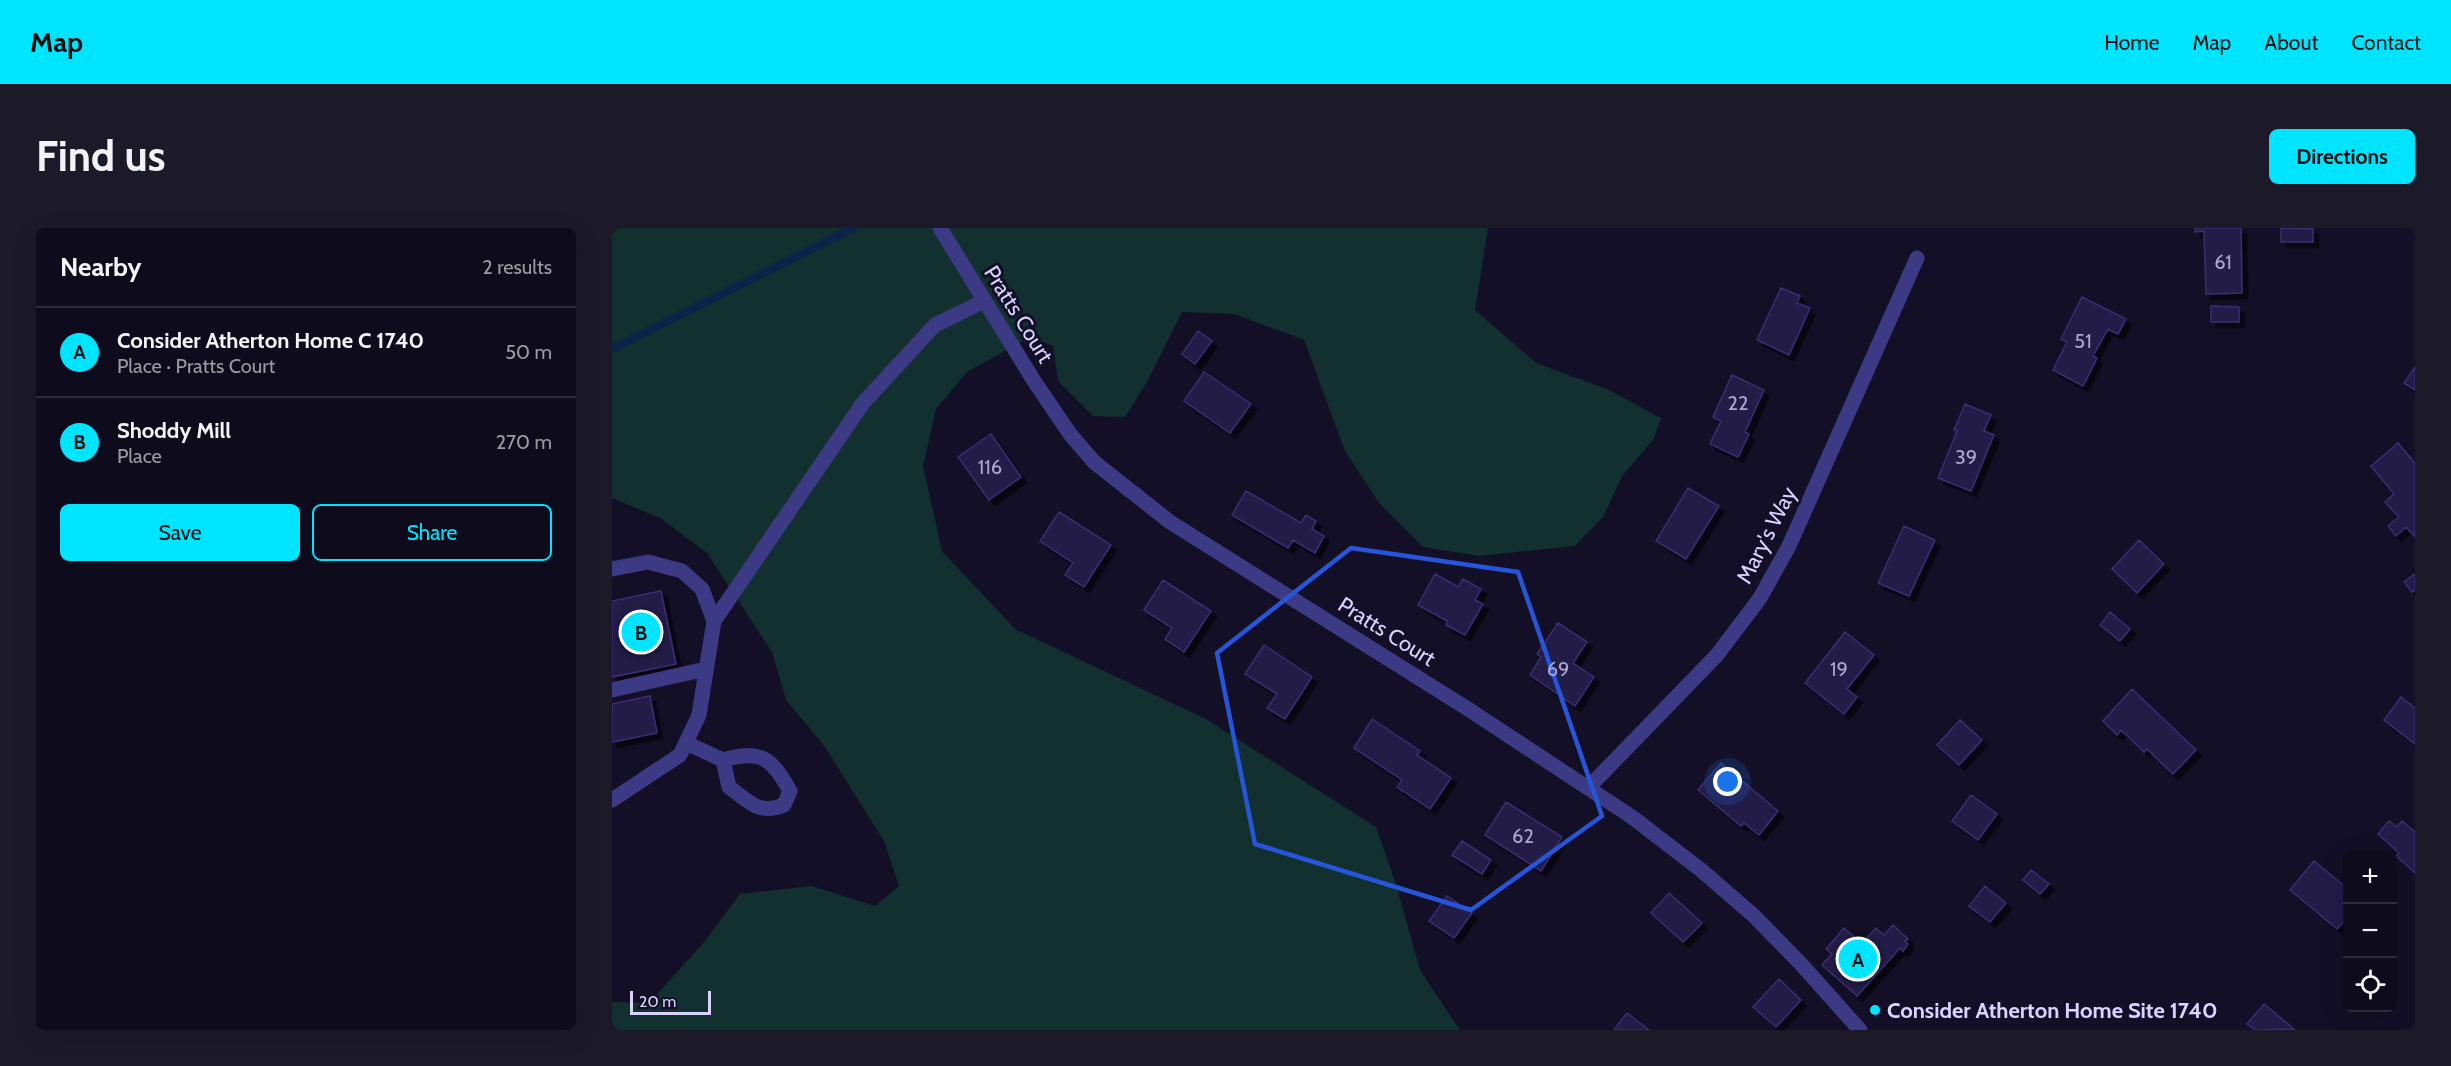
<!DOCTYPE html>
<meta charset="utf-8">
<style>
:root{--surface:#0e0b1c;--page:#1c1929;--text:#f1f3f6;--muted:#9b9ba3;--line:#2e2b3b;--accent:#00e5ff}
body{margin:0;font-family:Cabin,sans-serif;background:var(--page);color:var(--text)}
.controls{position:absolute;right:18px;bottom:18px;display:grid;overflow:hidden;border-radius:9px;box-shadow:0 6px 24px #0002}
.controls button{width:54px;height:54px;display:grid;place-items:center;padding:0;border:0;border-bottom:2px solid var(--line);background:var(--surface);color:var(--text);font:30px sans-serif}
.scale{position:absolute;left:18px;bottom:15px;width:81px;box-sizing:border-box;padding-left:6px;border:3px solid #d9d4ff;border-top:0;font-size:16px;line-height:21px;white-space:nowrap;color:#d9d4ff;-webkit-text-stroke:4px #130f26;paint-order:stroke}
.you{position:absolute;left:1116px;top:554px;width:21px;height:21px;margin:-15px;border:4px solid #fff;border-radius:50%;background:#1a73e8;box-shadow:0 0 0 9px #1a73e833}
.badge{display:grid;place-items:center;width:39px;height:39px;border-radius:50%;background:var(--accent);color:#111;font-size:20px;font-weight:700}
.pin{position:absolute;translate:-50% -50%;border:3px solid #fff;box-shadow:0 2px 6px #0006}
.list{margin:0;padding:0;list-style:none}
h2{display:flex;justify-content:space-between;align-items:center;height:78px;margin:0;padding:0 24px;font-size:26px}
h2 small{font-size:20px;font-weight:400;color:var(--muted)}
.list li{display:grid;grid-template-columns:39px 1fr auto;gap:18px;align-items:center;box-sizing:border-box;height:90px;padding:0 24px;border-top:2px solid var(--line)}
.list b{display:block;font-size:22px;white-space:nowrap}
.list p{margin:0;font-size:20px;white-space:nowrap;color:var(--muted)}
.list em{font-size:20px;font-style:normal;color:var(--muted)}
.actions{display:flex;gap:12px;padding:18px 24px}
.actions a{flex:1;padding:14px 0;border:2px solid var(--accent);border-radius:9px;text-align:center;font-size:21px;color:var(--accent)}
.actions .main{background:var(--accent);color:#111}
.icon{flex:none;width:33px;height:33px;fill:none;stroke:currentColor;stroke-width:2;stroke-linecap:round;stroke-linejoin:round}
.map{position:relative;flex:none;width:1803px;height:802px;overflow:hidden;border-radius:9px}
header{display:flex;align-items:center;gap:36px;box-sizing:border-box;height:84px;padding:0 30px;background:var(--accent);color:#111}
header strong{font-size:28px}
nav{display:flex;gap:33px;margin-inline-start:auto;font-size:21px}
.intro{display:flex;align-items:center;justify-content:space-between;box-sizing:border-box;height:144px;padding:0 36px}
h1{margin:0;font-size:42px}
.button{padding:15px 27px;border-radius:9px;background:var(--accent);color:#111;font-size:21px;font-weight:700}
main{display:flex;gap:36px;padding:0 36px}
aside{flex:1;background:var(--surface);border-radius:9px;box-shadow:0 6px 24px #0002}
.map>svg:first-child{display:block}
.green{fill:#12302f}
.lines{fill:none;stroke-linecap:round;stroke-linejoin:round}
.stream{stroke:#0c2248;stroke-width:8}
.building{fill:#241b47;stroke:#3b2d73;stroke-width:1.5;filter:url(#shadow)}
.lane{stroke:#3d3a85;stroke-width:15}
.street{stroke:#3d3a85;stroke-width:15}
.marked{fill:none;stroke:#2655da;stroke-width:4.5;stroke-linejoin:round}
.poi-dot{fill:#00e5ff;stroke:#130f26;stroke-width:2}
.labels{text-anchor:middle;stroke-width:6;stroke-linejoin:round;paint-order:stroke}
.number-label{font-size:20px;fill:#aca6d1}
.street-label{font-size:22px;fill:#d9d4ff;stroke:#130f26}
.poi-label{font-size:22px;font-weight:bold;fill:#d9d4ff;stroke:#130f26;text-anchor:start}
</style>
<header>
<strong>Map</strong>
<nav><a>Home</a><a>Map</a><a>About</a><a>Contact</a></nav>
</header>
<div class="intro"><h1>Find us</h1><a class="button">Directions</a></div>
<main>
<aside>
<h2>Nearby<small>2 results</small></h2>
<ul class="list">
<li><span class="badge">A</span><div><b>Consider Atherton Home C 1740</b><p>Place · Pratts Court</p></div><em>50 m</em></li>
<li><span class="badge">B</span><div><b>Shoddy Mill</b><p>Place</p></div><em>270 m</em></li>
</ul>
<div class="actions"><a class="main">Save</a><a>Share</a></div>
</aside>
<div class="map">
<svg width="1803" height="802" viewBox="0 0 1803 802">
<defs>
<filter id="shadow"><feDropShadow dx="5.5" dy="5.5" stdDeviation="0" flood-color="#0009"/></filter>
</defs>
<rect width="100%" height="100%" fill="#130f26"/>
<path class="green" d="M6 0H876L863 82 924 135 997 162 1049 190 1041 212 1010 248 991 289 963 318 867 328 811 319 768 276 733 223 692 112 622 86 570 84 535 154 513 189 481 188 446 153 441 118 418 109 355 144 324 181 311 238 330 323 403 401 594 491 764 599 784 656 808 742 848 802H0V774L37 775 93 713 128 666 200 658 263 678 287 658 272 613 213 519 174 472 160 424 95 325 48 290 0 270V6Z"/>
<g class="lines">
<path class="stream" d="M0 121 241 0"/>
</g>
<path class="building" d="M1583 0H1629L1630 65 1594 66 1592 3 1583 4Z
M1669 0 1701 1V14H1669Z
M1169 60 1188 68 1185 75 1198 80 1177 127 1145 112Z
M1470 69 1514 91 1506 106 1496 101 1481 128 1485 130 1471 158 1441 142 1455 114 1449 111Z
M1599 78 1627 79V94H1599Z
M586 103 600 113 583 136 570 126Z
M1803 139V162L1792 155Z
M592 144 639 176 618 205 572 173Z
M1120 147 1152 162 1133 204 1137 206 1126 229 1098 216 1109 193 1101 189Z
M1353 176 1379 187 1372 203 1382 207 1359 263 1326 250 1345 203 1342 202Z
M379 206 409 249 377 272 346 229Z
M1786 215 1803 235V309L1794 299 1784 308 1776 298 1787 289 1773 274 1782 266 1759 238Z
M1076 260 1107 278 1074 331 1044 313Z
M634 263 689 295 694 287 704 293 700 301 712 308 703 325 681 312 676 320 620 287Z
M447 284 499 317 472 359 453 347 461 335 428 313Z
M1292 298 1323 312 1297 368 1266 355Z
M1527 312 1552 336 1525 365 1500 341Z
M823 346 846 359 851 351 869 361 863 372 871 376 853 407 834 397 835 393 806 377Z
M1803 346V362L1800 364 1792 354Z
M551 352 599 383 572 424 553 411 560 400 532 382Z
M49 363 64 436 0 449V373Z
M1498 384 1518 401 1508 413 1488 397Z
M946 395 975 414 961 435 982 449 963 478 918 447 929 429 925 426Z
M1233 404 1262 427 1235 461 1245 469 1232 486 1193 455Z
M652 417 700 449 673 491 655 480 665 466 633 446Z
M1520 461 1584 522 1561 546 1535 521 1532 524 1509 502 1505 507 1491 493Z
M38 468 45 505 0 514V476Z
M1789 469 1803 480V516L1772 492Z
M760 491 808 523 805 527 839 550 818 581 785 559 790 552 742 520Z
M1348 492 1370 512 1347 537 1325 517Z
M1109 535 1166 583 1147 607 1132 595 1129 598 1086 562Z
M1359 567 1385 586 1366 612 1340 593Z
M894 574 950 609 929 643 873 607Z
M1777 593 1785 599 1790 593 1803 604V645L1784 628 1787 625 1766 606Z
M850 613 879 632 870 646 840 627Z
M1702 633 1736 661V689L1725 701 1678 662Z
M1419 642 1437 656 1428 666 1411 652Z
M1373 658 1394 675 1378 694 1357 678Z
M1057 665 1090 695 1071 714 1039 685Z
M835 668 860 685 842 710 817 693Z
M1281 697 1296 711 1293 714 1296 716 1291 723 1288 720 1245 768 1210 737 1220 726 1214 721 1232 700 1258 723 1263 717 1255 710 1264 700 1272 707Z
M1167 751 1189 772 1164 799 1141 779Z
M1652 776 1682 801 1643 802 1635 796Z
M1015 785 1037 802H1002Z"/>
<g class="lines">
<path class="lane" d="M0 341 36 334 70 343 90 361 102 393 87 487 68 527 0 572
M102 393 251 175 323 97 372 73
M0 462 94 441
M74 515 111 532C150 521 159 530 178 563L172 577C146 587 138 574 117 559L111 532"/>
<path class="street" d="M328 0 422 153 458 206 482 234 558 294 856 481 1020 589 1089 642 1141 687 1189 736 1248 802
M976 560 1105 427 1148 370 1177 318 1305 30"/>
</g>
<path class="marked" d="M739 320 906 344 990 588 859 682 643 616 605 425Z"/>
<circle class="poi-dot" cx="1263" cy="782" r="6"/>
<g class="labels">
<g class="number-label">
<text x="1611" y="41">61</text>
<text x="1471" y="120">51</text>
<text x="1126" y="182">22</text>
<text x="1354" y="236">39</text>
<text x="378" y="246">116</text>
<text x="946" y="448">69</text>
<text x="1227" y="448">19</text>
<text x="911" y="615">62</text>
</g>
<g class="street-label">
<text transform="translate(407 86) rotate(58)" y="8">Pratts Court</text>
<text transform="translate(1154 307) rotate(-63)" y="8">Mary's Way</text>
<text transform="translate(775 403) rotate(32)" y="8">Pratts Court</text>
</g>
<g class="poi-label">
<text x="1275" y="790">Consider Atherton Home Site 1740</text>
</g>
</g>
</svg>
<div class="controls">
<button>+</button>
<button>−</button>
<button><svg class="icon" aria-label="locate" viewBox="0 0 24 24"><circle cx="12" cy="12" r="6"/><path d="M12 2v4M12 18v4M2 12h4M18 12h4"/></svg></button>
</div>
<div class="scale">20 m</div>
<div class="you"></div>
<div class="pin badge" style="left:1246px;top:731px">A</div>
<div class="pin badge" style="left:29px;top:404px">B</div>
</div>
</main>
